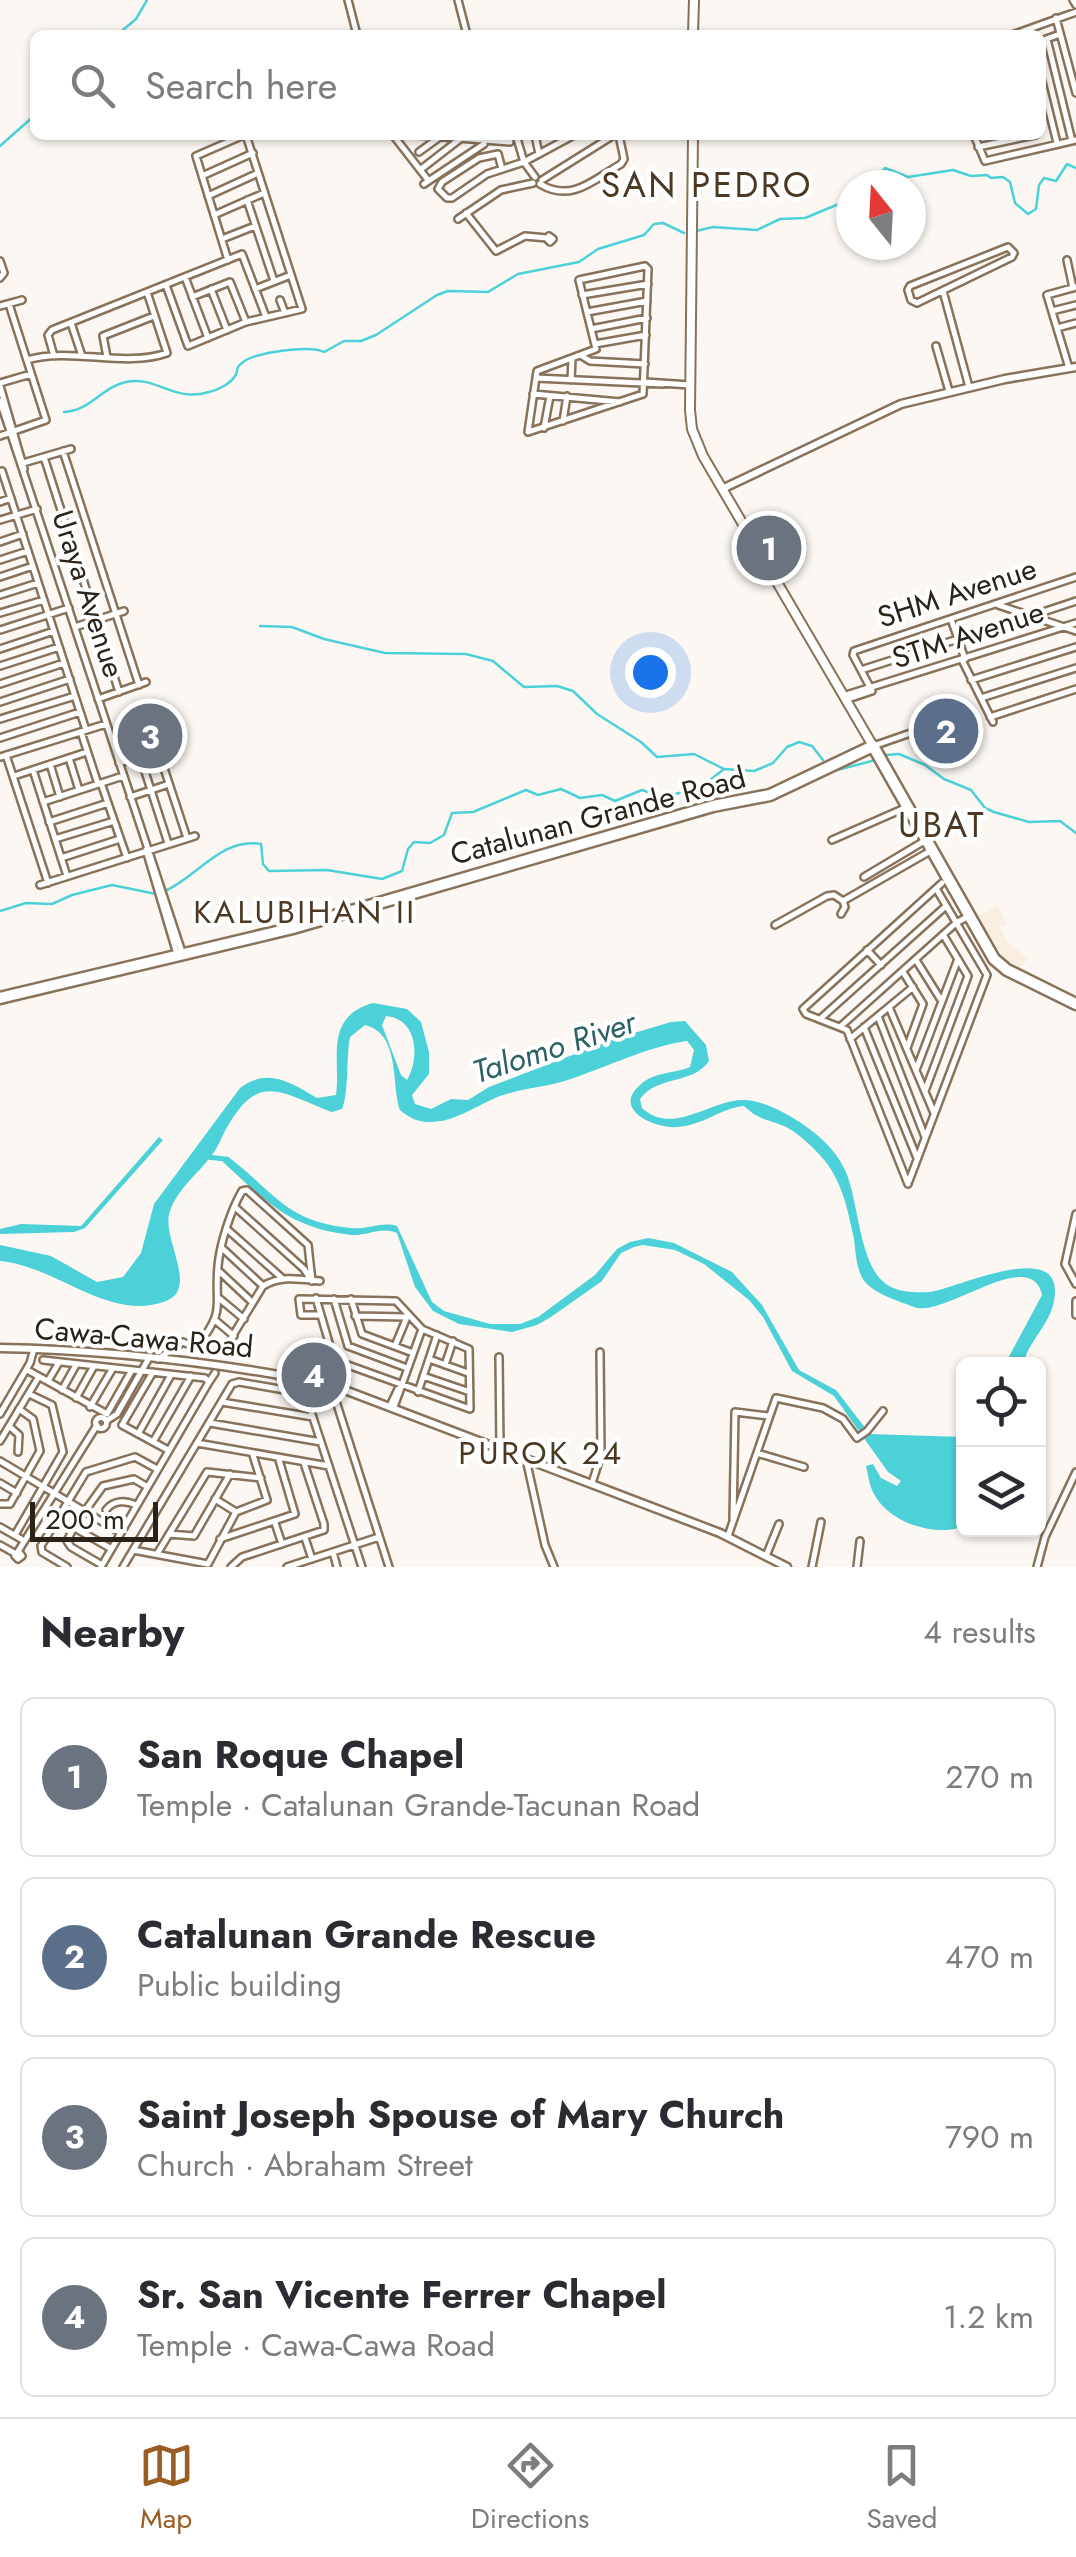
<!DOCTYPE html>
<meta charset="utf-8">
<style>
:root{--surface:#fff;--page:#f2f2f3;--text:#2b2b33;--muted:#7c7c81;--line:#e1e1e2;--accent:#9b5d23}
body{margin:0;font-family:Jost,sans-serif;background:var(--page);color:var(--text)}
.controls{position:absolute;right:30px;bottom:30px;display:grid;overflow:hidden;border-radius:15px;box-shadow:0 2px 8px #0004}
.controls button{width:90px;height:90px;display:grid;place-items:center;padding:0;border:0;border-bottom:2px solid var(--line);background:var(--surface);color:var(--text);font:50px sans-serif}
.compass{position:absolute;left:836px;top:170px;width:90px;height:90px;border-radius:50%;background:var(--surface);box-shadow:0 2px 8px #0004;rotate:342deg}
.scale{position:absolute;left:30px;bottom:25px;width:128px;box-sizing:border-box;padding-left:10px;border:5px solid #2b2218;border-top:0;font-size:28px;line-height:35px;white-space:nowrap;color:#2b2218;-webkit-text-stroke:8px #fff;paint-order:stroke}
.you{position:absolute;left:650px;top:672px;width:35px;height:35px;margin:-25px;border:8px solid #fff;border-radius:50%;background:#1a73e8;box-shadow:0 0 0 15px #1a73e833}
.badge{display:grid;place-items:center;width:65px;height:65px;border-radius:50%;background:var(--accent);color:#fff;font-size:32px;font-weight:700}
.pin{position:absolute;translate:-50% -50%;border:5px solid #fff;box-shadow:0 2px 10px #0006}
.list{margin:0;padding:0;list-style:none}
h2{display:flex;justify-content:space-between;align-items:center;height:130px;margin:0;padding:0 40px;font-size:42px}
h2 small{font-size:32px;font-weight:400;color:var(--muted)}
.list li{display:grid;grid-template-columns:65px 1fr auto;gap:30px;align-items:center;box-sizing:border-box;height:160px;margin:0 20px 20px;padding:0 20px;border:2px solid var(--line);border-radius:15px}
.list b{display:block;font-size:38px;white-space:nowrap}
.list p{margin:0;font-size:32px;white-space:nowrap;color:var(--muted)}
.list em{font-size:32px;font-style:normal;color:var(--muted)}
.icon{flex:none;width:55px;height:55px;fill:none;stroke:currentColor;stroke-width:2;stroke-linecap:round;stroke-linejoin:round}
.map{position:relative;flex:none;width:1076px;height:1567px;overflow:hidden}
.search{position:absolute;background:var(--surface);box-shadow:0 2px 8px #0004;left:30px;right:30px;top:30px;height:110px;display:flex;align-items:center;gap:25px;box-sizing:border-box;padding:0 35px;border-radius:15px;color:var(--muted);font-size:38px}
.sheet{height:850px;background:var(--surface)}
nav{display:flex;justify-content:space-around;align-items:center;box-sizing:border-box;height:140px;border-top:2px solid var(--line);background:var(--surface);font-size:28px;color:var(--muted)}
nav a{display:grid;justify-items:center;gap:5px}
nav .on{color:var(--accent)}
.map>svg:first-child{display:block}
.built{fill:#faeee1}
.water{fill:#4cd1d9;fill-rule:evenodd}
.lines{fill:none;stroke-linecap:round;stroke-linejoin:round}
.stream{stroke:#4cd1d9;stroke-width:2.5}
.canal{stroke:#4cd1d9;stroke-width:5}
.minor-casing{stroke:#88725b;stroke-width:10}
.tertiary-casing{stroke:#88725b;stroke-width:11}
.secondary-casing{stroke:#88725b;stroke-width:12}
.primary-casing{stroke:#88725b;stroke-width:15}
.minor{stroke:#fff;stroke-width:5}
.tertiary{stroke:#fff;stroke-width:6}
.secondary{stroke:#fff;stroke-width:8}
.primary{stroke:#fff;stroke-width:10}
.labels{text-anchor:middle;stroke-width:8;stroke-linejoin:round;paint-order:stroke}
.street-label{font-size:30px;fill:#2b2218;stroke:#fff}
.neighbourhood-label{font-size:32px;letter-spacing:2.5px;fill:#4d3923;stroke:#fff}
.water-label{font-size:32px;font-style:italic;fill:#2b6265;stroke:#fff}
.quarter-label{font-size:35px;letter-spacing:2.5px;fill:#4d3923;stroke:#fff}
</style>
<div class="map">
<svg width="1076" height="1567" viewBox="0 0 1076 1567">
<rect width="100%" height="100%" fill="#fcf7f2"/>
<path class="built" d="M997 905 1007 924 1000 927 1007 942 1028 958 1020 969 997 954 976 917Z"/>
<path class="water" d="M373 1003 407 1009 421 1022 429 1052V1074L412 1095 415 1104 431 1109 451 1099 468 1100 489 1087 614 1039 671 1022 685 1021 706 1045 709 1061C693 1085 657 1075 640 1099L642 1108C673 1136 708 1101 742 1100 759 1099 784 1112 798 1121 817 1133 836 1150 845 1170 860 1202 858 1271 891 1287 901 1292 918 1293 929 1292 954 1290 1067 1234 1054 1301 1051 1320 1034 1337 1026 1355V1364L1006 1362 1042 1295C1031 1244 944 1319 914 1307 899 1301 877 1295 866 1283 856 1272 856 1253 854 1239 848 1211 843 1184 825 1161 815 1149 799 1133 784 1126 766 1119 759 1120 744 1106 721 1108 702 1126 677 1127 656 1129 611 1110 640 1085 655 1071 674 1074 690 1067L694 1050 687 1041C646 1047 607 1067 568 1080 546 1087 523 1088 500 1096 477 1105 454 1123 428 1122 417 1122 408 1117 400 1110 391 1085 401 1034 365 1025L350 1037C346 1058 349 1093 342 1109L332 1112 326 1110C277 1090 257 1074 226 1129 221 1138 218 1148 211 1156 197 1175 178 1188 170 1211 160 1237 200 1288 166 1301 110 1323 57 1266 0 1261V1245L51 1256 97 1282 123 1277 141 1253 154 1204 240 1088C268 1067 290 1082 317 1098L336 1095C341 1060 323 1017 373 1003ZM386 1016C418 1019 420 1058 407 1080L401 1075 382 1025Z
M159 1137 163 1140 85 1228 74 1232 0 1234V1229L21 1224 81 1226Z
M227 1156C275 1192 285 1222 351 1228 367 1230 382 1221 397 1226L432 1302 444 1311 490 1324H520L538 1317 595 1275 617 1249 630 1242 648 1238 674 1243 732 1272 762 1305 799 1370 836 1390 870 1434 963 1437V1527C932 1537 886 1522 872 1490 869 1483 868 1474 866 1466L873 1464 881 1478 897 1486 901 1481 888 1472 834 1396 792 1371 763 1317 749 1300 704 1264 675 1250 643 1245 634 1247 621 1253 602 1281 551 1317 537 1325 512 1332 459 1324 433 1311 415 1287 397 1233C381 1226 368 1236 351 1235 289 1228 267 1202 223 1162Z"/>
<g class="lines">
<path class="stream" d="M117 35 136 19 147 0
M0 146 35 115
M870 185 885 168 908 177 953 170 971 176 987 175 991 178 1003 177 1010 182 1015 203 1028 214 1036 209 1039 185 1044 178 1056 181 1067 164 1076 168
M696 231 713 227 757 230 780 219 805 218 851 199
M64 412C90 411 102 387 126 382 156 375 173 403 209 392 218 390 230 384 235 376 240 368 234 369 242 363 254 352 310 345 324 352L344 341H361L376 335 437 295 448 291 488 292 518 274 579 262 598 249 644 235 654 224 663 223 684 233
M260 626 292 627 324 639 385 653 466 654 493 661 524 687 557 686 573 691 597 714 641 742 657 757 694 754 724 769 754 771 773 763 787 747 799 742 812 746 823 760
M886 755 899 754 925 765 944 779 971 790 985 808 994 812 1029 822 1060 821 1076 833
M833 771 872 761
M165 891C198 876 222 837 261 844L263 864 269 871 327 870 382 879 402 871 408 849 414 842 430 843 444 835 452 813 473 812 526 790 538 795 561 789 580 798 602 795 615 801 642 790 663 797 700 788 724 769
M0 911 26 903 52 904 72 895 112 885 156 894"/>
<path class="canal" d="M207 1157 225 1159 230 1163"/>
<g class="minor-casing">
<path id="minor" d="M348 0 357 35
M458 0 467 35
M1073 0 1076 5
M1056 18 1076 93
M1012 35 1076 12
M1047 39 1072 141
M1041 41 1060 34
M1041 78 1057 143
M393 135 428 180
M418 135 510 142
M516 135 524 162 535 177
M535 135 539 154
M974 135 985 161 1076 140
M978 147 1035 135
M419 152 437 139
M502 169 498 154 479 158 442 182 438 189 447 198H452L487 174 524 162 574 135
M420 170 460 139
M202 176 253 153
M542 180 614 135
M424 184 484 144
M540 184C572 203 593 180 621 164L624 159 619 135
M208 196 258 173
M247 200 274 281
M466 213 496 251 525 236 547 238
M214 215 264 193
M458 219 501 190 533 183
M549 236 553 239 550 242 547 239Z
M222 239 255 226
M1008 247 1014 253 1012 257 917 303 911 300 908 290 910 286Z
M228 260 196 156 244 135
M1067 260 1073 288
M0 261 4 273 0 278
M645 266 648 269 643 394 528 432 537 371 596 349 579 280Z
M185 277 208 338
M166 285 188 346 246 322 302 309 246 135
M211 289 227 330
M255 289 291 275
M943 291 969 387
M582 295 648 284
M192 297 230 282 246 322
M280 300 285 313
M0 306 22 300
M1052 311 1076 305
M587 312 647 301
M71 323 82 356
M1057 328 1076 323
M591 329 647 318
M595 344 646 335
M936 346 949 391
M54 356 48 335 52 330 242 254 266 317
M582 356 590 361 645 364
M107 357 103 336 154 316
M27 360C72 347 123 368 167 353L147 292
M1069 368 1047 295 1076 287
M536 378 663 384
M571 380 572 359
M645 382 690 385
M0 383 31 374
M0 386 24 469
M533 394 620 402
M0 401 182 952
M563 421 567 396
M544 428 550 396
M0 436 46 420 9 304
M63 451 139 685
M44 457 119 692
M23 463 71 449
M2 471 86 730
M0 502 11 498
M0 520 37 509
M0 542 23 534
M0 560 28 551
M0 577 33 566
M0 595 38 583
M998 605 1076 631
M0 613 44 600
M1034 615 1076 601
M951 619 965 659
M75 627 124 611
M0 630 69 608
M0 649 54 631
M962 660 993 722
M0 666 59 647
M861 670 958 639
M971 680 1076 647
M0 684 64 663
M872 691 853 655 854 651 1076 577
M843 696 1076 623
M981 698 1076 668
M98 699 146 682
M845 700 872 691
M0 702 70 679
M990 717 1076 689
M0 719 75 696
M81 732 98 784
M0 738 80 712
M876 745 960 716
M158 750 187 838
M6 755 48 883
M140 756 168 843
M0 757 106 724
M69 758 79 790
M119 763 168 747
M50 764 60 797
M33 770 67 876
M14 776 87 752
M101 783 127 858
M130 797 169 784
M43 802 123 776
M49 822 108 803
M55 839 114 821
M832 840 907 807
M146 850 177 954
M61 858 120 839
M864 877 926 840
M40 885 195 836
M843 901 932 850
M841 914 845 907 843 901
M775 925 827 896 834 895 843 901
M867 950 881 965
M916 960 941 1000
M903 972 923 1004 907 1048
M889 1007 934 1113
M878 1016 925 1137
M820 1019 946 906
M841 1026 956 923 969 916
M864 1027 917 1158
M850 1039 913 987
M916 1070 958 959
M925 1091 968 976 944 936
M909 1181 987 975 937 890
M908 1184 847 1030 806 1014 803 1009 942 883
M235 1207 304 1269 312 1281
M1076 1214 1065 1264 1076 1284
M228 1230 282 1278
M222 1248 263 1286
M220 1272 252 1302
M316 1298 334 1360 470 1409 469 1349 422 1329 396 1301 299 1299 301 1315H319
M220 1299 244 1319
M334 1299 348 1346 407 1368
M351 1299 362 1334 413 1353
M1076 1301V1315
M355 1316 407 1317
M215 1320 234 1336
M395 1346 407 1317
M197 1347C227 1307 214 1309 218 1266 220 1243 231 1210 242 1191L247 1190 308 1245 312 1281
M499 1357 500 1447
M158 1359 183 1342 194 1347 224 1350 263 1286C281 1275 300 1279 320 1281
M429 1359 468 1373
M43 1360 205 1378 209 1382 101 1567
M445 1365 453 1341
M29 1371 107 1414 132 1370
M153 1372 122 1425 168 1450
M423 1376 470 1392
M300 1378 362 1567
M48 1381 58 1364
M209 1382 215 1373
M62 1390 76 1365
M418 1392 437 1335
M334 1395 389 1567
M76 1398 94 1366
M222 1402 313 1417
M390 1406 398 1389
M90 1407 113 1368
M394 1407 422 1329
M0 1414 30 1363 34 1349
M95.5 1423a5.5 5.5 0 1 1 11 0a5.5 5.5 0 1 1-11 0Z
M106 1421 117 1414 149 1358
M210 1423 321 1442
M9 1426 19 1435 18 1452
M138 1434 171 1375
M0 1441 38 1378
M153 1442 191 1376
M197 1443 329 1466
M757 1453 804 1467
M526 1459 545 1545 554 1567
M0 1461 121 1533
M0 1483 17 1493
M592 1483 601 1455 600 1352
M215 1499 236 1512 267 1500 253 1455
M0 1504H10L40 1451 33 1419 19 1409
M106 1510C113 1500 126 1500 136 1505
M82 1511 67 1541 71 1547 102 1565
M85 1511 103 1486 134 1479 146 1486
M733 1519 735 1412 769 1416
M275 1523 282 1544
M0 1527 21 1539
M73 1527 110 1548
M169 1534 194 1536 230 1474
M15 1535 63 1452 52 1405 29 1394
M728 1536 776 1398 823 1408 843 1419 857 1438 867 1431 883 1411
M305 1538 312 1559
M220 1539 295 1514 279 1460
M0 1545 16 1554
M133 1550 208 1564
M19 1552 22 1556 18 1559 15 1556Z
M333 1552 337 1567
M17 1553 97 1425
M157 1554 207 1472 261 1478
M766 1556 779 1524
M208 1564 236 1512
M67 1567 42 1552 41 1546 86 1472 135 1457 157 1469
M123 1567 232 1384 239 1382 302 1393
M231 1567 242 1557 324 1530V1524L304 1463
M287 1567 379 1537
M812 1567 821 1522
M857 1567 860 1541
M1037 1567 1045 1537 1076 1472"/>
</g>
<g class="tertiary-casing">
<path id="tertiary" d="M722 489 901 404 1005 379 1076 367
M0 1348C110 1350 221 1363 329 1384L720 1533 787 1567"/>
</g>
<g class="secondary-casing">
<path id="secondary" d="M693 35 694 0
M693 135 690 410 692 429 703 456 873 746"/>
</g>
<g class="primary-casing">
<path id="primary" d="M0 998 293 928 713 806 770 795 873 746 994 959 1007 970 1076 1004"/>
</g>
<use href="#minor" class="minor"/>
<use href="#tertiary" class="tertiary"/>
<use href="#secondary" class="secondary"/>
<use href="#primary" class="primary"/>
</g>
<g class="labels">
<g class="street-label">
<text transform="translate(957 593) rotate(-18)" y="10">SHM Avenue</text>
<text transform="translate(88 594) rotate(72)" y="10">Uraya Avenue</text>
<text transform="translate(968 635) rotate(-18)" y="10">STM Avenue</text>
<text transform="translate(598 816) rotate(-15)" y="10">Catalunan Grande Road</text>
<text transform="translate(144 1338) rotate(5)" y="10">Cawa-Cawa Road</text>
</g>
<g class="neighbourhood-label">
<text x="305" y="923">KALUBIHAN II</text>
<text x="541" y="1464">PUROK 24</text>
</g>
<g class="water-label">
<text transform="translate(554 1047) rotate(-18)" y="11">Talomo River</text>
</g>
<g class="quarter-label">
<text x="707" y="197">SAN PEDRO</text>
<text x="942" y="837">UBAT</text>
</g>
</g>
</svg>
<div class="controls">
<button><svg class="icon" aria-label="locate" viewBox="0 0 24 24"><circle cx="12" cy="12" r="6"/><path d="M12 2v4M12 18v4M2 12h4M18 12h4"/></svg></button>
<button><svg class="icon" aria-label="layers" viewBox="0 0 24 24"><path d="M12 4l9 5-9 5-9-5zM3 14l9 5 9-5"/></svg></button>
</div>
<svg class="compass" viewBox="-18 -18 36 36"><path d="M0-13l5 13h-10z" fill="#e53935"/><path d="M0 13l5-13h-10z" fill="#7c7c81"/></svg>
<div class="scale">200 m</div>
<div class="you"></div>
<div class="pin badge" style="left:769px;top:548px;background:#6b7280">1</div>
<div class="pin badge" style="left:946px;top:731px;background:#5c6f8a">2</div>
<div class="pin badge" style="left:150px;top:736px;background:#6b7280">3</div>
<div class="pin badge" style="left:314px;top:1375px;background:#6b7280">4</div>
<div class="search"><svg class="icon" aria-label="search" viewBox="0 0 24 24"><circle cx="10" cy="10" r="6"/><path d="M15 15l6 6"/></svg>Search here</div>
</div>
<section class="sheet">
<h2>Nearby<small>4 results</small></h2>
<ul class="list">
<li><span class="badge" style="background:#6b7280">1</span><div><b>San Roque Chapel</b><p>Temple · Catalunan Grande-Tacunan Road</p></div><em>270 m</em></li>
<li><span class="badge" style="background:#5c6f8a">2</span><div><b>Catalunan Grande Rescue</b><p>Public building</p></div><em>470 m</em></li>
<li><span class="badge" style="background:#6b7280">3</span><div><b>Saint Joseph Spouse of Mary Church</b><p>Church · Abraham Street</p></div><em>790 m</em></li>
<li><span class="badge" style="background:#6b7280">4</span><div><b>Sr. San Vicente Ferrer Chapel</b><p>Temple · Cawa-Cawa Road</p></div><em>1.2 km</em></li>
</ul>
</section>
<nav>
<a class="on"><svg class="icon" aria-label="map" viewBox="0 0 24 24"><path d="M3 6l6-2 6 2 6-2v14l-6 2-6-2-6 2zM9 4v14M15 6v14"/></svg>Map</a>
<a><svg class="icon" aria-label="directions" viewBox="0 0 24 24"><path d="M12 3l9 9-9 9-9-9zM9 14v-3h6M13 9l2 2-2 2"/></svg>Directions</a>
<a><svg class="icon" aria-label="saved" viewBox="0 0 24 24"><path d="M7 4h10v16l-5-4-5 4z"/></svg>Saved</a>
</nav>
